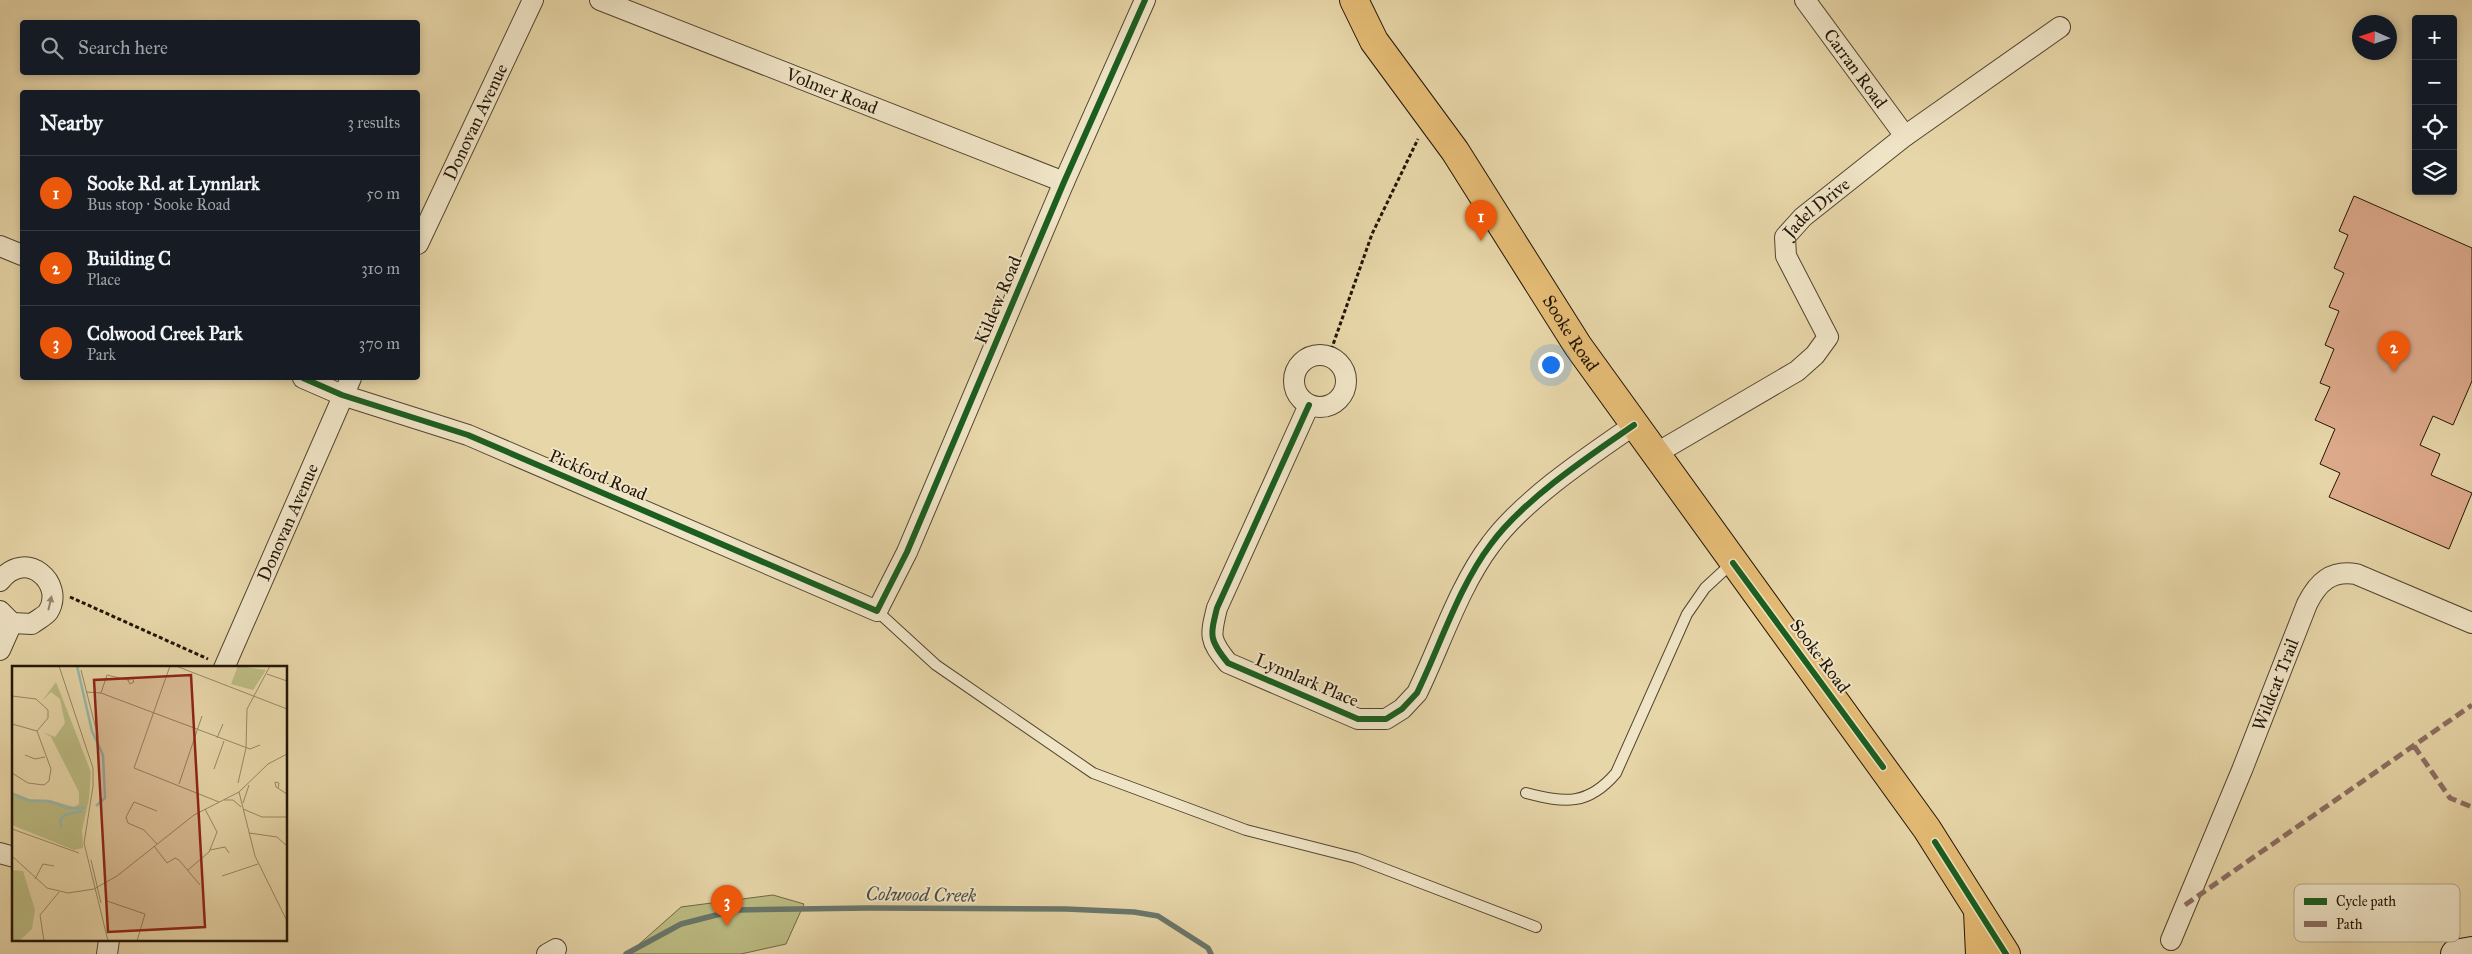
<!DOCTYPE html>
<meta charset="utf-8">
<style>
:root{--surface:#171b24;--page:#242831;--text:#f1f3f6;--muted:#9ea1a6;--line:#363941;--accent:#ea580c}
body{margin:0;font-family:"IM FELL Great Primer",serif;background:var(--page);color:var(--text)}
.controls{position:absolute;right:15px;top:15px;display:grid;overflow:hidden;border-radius:5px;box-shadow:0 2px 8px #0003}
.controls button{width:45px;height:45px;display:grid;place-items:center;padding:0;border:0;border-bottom:1px solid var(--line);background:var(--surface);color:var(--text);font:25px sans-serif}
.compass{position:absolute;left:2352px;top:15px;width:45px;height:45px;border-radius:50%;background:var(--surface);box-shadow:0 2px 8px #0003;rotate:273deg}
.you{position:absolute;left:1550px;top:364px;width:18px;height:18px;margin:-12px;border:4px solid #fff;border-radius:50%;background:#1a73e8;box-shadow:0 0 0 8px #1a73e833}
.badge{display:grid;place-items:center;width:32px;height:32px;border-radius:50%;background:var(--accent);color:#fff;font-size:16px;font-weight:700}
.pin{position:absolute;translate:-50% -41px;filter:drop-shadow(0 1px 2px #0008)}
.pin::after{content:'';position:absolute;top:26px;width:18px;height:15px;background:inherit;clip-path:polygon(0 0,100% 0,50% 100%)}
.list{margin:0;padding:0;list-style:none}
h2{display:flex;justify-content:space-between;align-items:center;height:65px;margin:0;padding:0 20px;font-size:21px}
h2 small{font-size:16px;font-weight:400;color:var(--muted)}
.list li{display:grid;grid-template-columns:32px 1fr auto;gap:15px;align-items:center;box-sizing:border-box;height:75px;padding:0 20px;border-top:1px solid var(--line)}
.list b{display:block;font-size:19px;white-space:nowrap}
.list p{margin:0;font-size:16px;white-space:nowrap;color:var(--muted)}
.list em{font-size:16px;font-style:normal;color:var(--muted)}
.icon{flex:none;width:28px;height:28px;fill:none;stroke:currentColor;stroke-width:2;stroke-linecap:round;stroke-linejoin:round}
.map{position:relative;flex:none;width:2472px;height:954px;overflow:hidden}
.search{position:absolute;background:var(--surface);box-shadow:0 2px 8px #0003;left:20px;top:20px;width:400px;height:55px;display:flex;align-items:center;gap:12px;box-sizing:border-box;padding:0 18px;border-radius:5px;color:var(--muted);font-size:19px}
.panel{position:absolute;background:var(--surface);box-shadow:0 2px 8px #0003;left:20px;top:90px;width:400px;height:290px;border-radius:5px}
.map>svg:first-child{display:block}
.green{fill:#bcbc83;stroke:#6f6845}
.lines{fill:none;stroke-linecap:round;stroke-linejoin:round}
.stream{stroke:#69776c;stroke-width:5.5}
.building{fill:#deaa8c;stroke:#221507}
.lane-casing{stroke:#53452f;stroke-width:12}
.street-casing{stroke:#53452f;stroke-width:22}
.secondary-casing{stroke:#221507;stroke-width:30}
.primary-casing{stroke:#221507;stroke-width:30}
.path{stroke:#221507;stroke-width:3;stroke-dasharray:4 2.5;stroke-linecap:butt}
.lane{stroke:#efe4c6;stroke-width:10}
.street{stroke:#efe4c6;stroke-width:20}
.secondary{stroke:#efe4c6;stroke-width:28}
.primary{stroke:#e4bb74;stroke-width:28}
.quiet{stroke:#8d6e63;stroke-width:5;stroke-dasharray:10 5;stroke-linecap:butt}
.cycleway-casing{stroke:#efe4c6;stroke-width:9}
.cycleway{stroke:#1b5e20;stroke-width:6}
.oneway{fill:#938770}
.labels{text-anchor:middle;stroke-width:4;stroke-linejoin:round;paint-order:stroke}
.street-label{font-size:18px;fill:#221507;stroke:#efe4c6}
.water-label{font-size:19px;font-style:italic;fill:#4b4e42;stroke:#efe4c6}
.inset-river{fill:none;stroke:#98b8af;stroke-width:2.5}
.inset-road{fill:none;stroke:#988968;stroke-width:1}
.view{fill:#8f2418;fill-opacity:0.15;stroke:#8f2418;stroke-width:2.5}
.inset-edge{fill:none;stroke:#221507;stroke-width:2.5}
.key{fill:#efe4c6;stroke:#b2a68d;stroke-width:1}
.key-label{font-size:14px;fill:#221507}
</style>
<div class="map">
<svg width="2472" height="954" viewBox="0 0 2472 954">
<rect width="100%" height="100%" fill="#e7d6a8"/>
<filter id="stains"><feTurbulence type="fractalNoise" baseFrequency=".004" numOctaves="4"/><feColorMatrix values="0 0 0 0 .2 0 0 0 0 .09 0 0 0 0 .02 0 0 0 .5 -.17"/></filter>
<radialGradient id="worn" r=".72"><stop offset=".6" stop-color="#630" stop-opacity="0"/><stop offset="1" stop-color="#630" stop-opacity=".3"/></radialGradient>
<path class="green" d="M773 895 804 904 786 944 741 954H628L681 907Z"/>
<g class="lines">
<path class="stream" d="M626 954 681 924 736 910 869 908 1066 909 1134 912 1158 916 1208 948 1211 954"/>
</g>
<path class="building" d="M2354 196 2472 248V381L2453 425 2433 416 2420 445 2440 454 2431 475 2472 493 2449 549 2329 497 2340 473 2320 464 2335 429 2315 420 2330 387 2320 383 2334 349 2325 345 2339 311 2329 307 2344 273 2334 268 2348 235 2339 231Z"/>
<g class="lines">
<g class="lane-casing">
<path id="lane" d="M877 611 936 665 1093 773 1246 830 1356 858 1536 927
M1526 793C1565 803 1588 806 1616 773L1687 614 1705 588 1732 563"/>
</g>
<g class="street-casing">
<g id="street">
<path id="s1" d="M600 0 1064 182"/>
<path id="s2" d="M1805 0 1905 136"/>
<path id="s3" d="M418 244 533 0"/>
<path d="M0 246 22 255"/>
<circle cx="1320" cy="381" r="26"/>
<path d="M303 378 342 395 468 435 877 611 907 552 1064 182 1145 0"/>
<path d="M1309 405 1217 608C1210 636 1209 640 1228 663L1358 719H1386L1402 709 1417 693C1440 646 1459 586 1491 544 1523 500 1589 456 1634 425"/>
<path id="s4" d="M1655 454 1797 371 1815 355 1828 337 1786 256 1785 237 1803 217 1905 136 2060 27"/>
<path d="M0 581C26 547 66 584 48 612 45 616 37 620 32 624L12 623 0 611"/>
<path d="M0 650 12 623"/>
<path id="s5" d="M224 668 351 378"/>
<path d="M0 853 14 857"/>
<path id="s6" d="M2171 940 2242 770 2307 604C2318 582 2331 570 2356 574L2472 623"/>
<path d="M107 954 109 940"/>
<path d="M547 954 556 949"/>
</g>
</g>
<g class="secondary-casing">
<path id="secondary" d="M2455 954 2472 951"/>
</g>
<g class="primary-casing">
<g id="primary">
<path id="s7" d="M1354 0 1374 41 1455 151 1578 346 1927 829 2006 954"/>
<path d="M1978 911 1980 954"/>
</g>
</g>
<path class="path" d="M1329 356 1372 234 1418 139
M70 597 208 659"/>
<use href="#lane" class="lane"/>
<use href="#street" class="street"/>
<use href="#secondary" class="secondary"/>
<use href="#primary" class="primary"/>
<path class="quiet" d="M2414 746 2450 798 2472 807
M2185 905 2472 705"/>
<g class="cycleway-casing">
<path id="cycleway" d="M303 378 342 395 468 435 877 611 907 552 1064 182 1145 0
M1309 405 1217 608C1210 636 1209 640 1228 663L1358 719H1386L1402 709 1417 693C1440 646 1459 586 1491 544 1523 500 1589 456 1634 425
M1733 563 1883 767
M1935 842 2006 954"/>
</g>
<use href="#cycleway" class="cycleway"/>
</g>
<defs><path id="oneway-solid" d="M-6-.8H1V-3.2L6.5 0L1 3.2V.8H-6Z" transform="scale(1.25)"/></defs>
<use class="oneway" href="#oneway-solid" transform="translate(50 603) rotate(-77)"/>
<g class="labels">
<g class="street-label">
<text dy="6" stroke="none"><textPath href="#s2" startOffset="85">Carran Road</textPath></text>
<text dy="6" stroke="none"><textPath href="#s1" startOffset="249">Volmer Road</textPath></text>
<text dy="6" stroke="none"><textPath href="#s3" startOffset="135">Donovan Avenue</textPath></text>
<text dy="6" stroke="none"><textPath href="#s4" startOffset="364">Jadel Drive</textPath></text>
<text transform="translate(998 300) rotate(-67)" y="6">Kildew Road</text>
<text dy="6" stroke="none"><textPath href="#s7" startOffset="398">Sooke Road</textPath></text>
<text transform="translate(598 475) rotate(23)" y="6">Pickford Road</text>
<text dy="6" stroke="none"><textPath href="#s5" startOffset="159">Donovan Avenue</textPath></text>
<text transform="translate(1820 656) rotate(53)" y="6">Sooke Road</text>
<text transform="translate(1307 680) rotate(23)" y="6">Lynnlark Place</text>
<text dy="6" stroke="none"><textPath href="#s6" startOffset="276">Wildcat Trail</textPath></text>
</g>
<g class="water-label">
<text transform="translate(921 894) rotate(1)" y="7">Colwood Creek</text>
</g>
</g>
<g transform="translate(12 666)">
<rect width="275" height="275" fill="#e7d6a8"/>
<path d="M226 0 254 4 241 24 219 18ZM44 16 79 106 77 133 70 164 71 182 62 184 0 159V126L17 133 38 134 62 141 67 138V126L39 71 31 66 43 71 53 57 48 33 39 26 30 35ZM0 204 11 205 23 244 20 263 7 275H0Z" fill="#bcbc83"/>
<path class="inset-river" d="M65 0 80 65 91 89 93 132 84 140M0 128 18 135H36L56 142H73M49 161 48 154 53 149 70 145"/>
<path class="inset-road" d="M47 0 81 102V120L72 177 96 275M158 0 122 102 207 136M164 0 275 43M69 4 86 71M255 8 275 15M74 26 89 27 238 83 248 79M89 27 95 9 116 14 118 18 122 16 120 12 116 14M0 30 24 33 36 44V52L25 65M0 58 25 65M205 72 211 58M13 89 23 93 33 91M202 103 212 75M0 107 16 117 32 119 37 115 39 103 25 65M226 117 234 82 235 43 258 0M167 118 190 50M266 122 267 117 263 116 264 121 275 128M227 126 243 190 275 255M212 134H221L229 141M231 137 237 119M231 143 250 151H275M0 163 67 187M237 167 265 171 275 180M145 178 132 164 116 157 114 151 122 136 145 145M142 180 155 197 163 192 167 194 188 219M198 184 213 181 217 187M0 190 35 222 56 227 82 223 105 210 182 149 227 126 256 98 275 88M79 194 89 237M176 204 197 186 205 166 193 143M210 210 246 198M23 213 31 198 42 200M95 235 133 248 125 275M32 275 28 249 47 226"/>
<path class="view" d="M179 9 193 261 96 266 82 14Z"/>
<rect width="275" height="275" class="inset-edge"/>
</g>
<rect x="2294" y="884" width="166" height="58" rx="8" class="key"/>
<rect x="2304" y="898" width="23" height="7" fill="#1b5e20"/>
<rect x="2304" y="921" width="23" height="6" fill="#8d6e63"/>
<g class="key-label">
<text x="2336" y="906">Cycle path</text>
<text x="2336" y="929">Path</text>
</g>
<rect width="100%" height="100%" filter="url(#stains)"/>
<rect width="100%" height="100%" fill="url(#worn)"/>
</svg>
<div class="controls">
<button>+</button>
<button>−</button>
<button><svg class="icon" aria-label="locate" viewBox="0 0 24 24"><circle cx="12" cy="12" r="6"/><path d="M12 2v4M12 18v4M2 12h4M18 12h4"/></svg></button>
<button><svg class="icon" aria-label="layers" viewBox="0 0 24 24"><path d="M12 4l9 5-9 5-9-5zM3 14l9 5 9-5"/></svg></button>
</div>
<svg class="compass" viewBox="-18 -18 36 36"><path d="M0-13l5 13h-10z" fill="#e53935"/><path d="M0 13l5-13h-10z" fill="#9ea1a6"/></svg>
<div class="you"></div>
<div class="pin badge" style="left:1481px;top:241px">1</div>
<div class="pin badge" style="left:2394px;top:372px">2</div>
<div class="pin badge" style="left:727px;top:926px">3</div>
<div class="search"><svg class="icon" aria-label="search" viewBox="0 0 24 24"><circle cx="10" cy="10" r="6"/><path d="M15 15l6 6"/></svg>Search here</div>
<section class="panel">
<h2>Nearby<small>3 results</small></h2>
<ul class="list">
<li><span class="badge">1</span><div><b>Sooke Rd. at Lynnlark</b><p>Bus stop · Sooke Road</p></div><em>50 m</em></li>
<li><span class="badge">2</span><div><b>Building C</b><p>Place</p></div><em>310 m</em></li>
<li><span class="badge">3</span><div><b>Colwood Creek Park</b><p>Park</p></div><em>370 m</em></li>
</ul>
</section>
</div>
